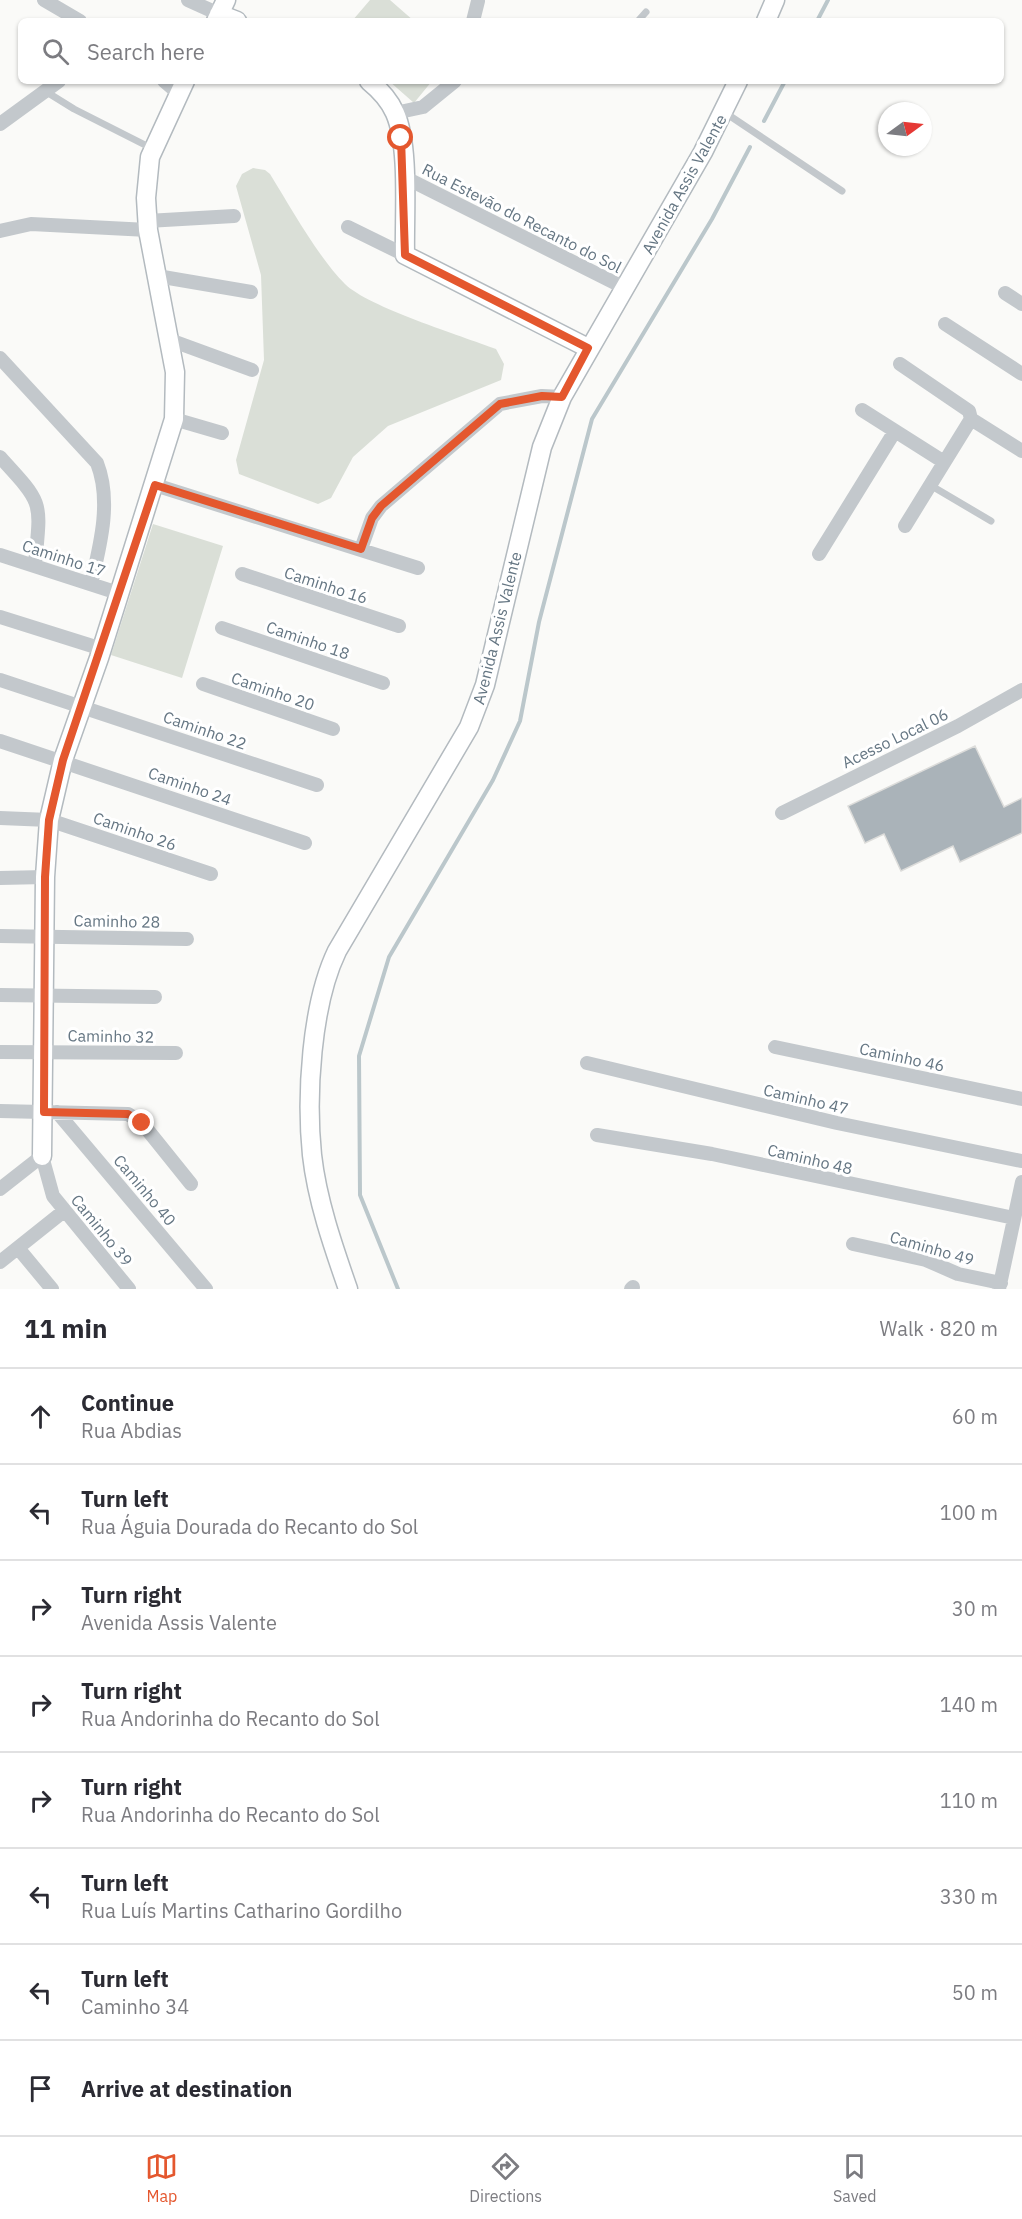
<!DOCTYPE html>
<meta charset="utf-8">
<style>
:root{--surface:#fff;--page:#f2f2f3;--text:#2b2b33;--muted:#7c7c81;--line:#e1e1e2;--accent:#e4572e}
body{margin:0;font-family:"IBM Plex Sans",sans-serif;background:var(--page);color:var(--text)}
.compass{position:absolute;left:878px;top:102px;width:54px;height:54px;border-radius:50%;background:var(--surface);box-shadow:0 2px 4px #0004;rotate:75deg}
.stop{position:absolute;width:18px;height:18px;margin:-14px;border:4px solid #e4572e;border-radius:50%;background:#fff}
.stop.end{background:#e4572e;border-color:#fff;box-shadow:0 2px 6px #0008}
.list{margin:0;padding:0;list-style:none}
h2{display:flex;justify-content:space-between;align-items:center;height:78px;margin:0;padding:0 24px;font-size:26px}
h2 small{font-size:20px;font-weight:400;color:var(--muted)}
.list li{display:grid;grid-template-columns:39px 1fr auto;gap:18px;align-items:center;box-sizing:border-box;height:96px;padding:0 24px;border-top:2px solid var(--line)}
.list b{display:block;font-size:22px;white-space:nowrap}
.list p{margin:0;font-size:20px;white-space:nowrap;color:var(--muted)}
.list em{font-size:20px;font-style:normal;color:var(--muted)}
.icon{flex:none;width:33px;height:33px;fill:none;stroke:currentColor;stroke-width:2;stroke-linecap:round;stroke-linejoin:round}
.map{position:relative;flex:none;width:1022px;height:1289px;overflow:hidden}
.search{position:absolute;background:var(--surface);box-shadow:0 2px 4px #0004;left:18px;right:18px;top:18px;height:66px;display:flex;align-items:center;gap:15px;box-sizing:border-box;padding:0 21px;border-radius:9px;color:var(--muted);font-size:22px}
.sheet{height:846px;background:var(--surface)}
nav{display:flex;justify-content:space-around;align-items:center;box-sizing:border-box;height:84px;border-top:2px solid var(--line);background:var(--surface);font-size:16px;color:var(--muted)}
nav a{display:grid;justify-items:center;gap:3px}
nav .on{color:var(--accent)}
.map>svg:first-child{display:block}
.green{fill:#dadfd7}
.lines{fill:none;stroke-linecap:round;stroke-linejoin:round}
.stream{stroke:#bbc7cb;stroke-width:4}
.building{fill:#aab3b9;stroke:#dcdcda;stroke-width:1.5}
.secondary-casing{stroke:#b3babf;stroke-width:21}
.lane{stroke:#c3c8cc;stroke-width:7}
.street{stroke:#c3c8cc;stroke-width:14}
.secondary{stroke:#fff;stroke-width:18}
.route{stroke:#e4572e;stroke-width:8}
.labels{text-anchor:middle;stroke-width:6;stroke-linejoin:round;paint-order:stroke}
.street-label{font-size:16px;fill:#657683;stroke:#fff}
</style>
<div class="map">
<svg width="1022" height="1289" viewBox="0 0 1022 1289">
<rect width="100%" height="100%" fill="#fafaf8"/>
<path class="green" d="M370 0H390L414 21H352Z
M389 81H432L414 103Z
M253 168 265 170 270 174C291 208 318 257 345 284 368 307 462 336 496 349L504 364 501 380 388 426 353 457 331 498 318 504 239 474 236 460 264 360 261 275 236 186 242 174Z
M153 524 223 546 182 678 111 655Z"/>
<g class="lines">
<path class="stream" d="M817 21 828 0
M764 121 785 81
M398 1289 360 1195 359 1056 389 957 493 780 520 721 539 622 592 419 712 219 750 147"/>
</g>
<path class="building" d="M975 746 1004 807 1022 798V833L960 862 953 846 901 871 884 834 865 843 848 806Z"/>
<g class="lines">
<g class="secondary-casing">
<path id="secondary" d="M219 14 237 21
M216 21 226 0
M766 21 775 0
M369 81C380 90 389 99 395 113 410 147 404 216 405 255L588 348
M42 1156 45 877 49 820 63 760 99 658 174 419 175 372 148 230 146 198 150 157 185 81
M348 1289C333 1246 317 1200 312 1155 306 1096 311 1005 337 951L469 727 485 685 542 447 562 397 703 152 738 81"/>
</g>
<path class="lane" d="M638 21 646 12
M45 91 74 109 153 149
M724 112 842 191
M930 485 991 521"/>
<path class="street" d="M44 0 80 21
M188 0 219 14
M473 21 478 1
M164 81 178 93
M395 113 423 107 455 81
M0 124 59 81
M404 177 625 288
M147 221 234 216
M348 227 405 255
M0 231 31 224 148 230
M157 276 251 292
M1005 293 1022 304
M945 324 1022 374
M170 340 252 370
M0 358 97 463C112 501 100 546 91 584
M900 364 969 411 971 419 1022 451
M862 410 944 462
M174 419 222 433
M0 457C44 505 41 500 35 564
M155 485 418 568
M905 526 971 419
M361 549 372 518 381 506 500 404 542 396 562 397
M819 554 895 431
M0 555 118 593
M242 574 399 626
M0 617 102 649
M222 628 383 683
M0 680 317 785
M203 684 333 729
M0 741 305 843
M782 813 958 726 1022 690
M0 818 49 820 211 874
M0 878 45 877
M0 936 187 939
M0 995 155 997
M775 1047 1022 1099
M0 1052 176 1053
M587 1063 837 1123 1021 1161
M0 1111 128 1114 142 1123 191 1184
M57 1112 206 1289
M597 1135 712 1154 1014 1218
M0 1189 42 1156 53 1196 129 1289
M853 1244 926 1260 958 1274 1001 1283
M18 1248 52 1289
M0 1262 64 1211
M631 1289 633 1287
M999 1289 1022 1182"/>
<use href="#secondary" class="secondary"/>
</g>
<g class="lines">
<path class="route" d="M142 1123 128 1114 44 1112 45 877 49 820 63 760 155 485 361 549 372 518 381 506 500 404 542 396 562 397 588 348 405 255 401 138"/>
</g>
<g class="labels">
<g class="street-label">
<text transform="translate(684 184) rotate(-61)" y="6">Avenida Assis Valente</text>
<text transform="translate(522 218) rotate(27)" y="6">Rua Estevão do Recanto do Sol</text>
<text transform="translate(64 558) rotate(18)" y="6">Caminho 17</text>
<text transform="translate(326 585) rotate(18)" y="6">Caminho 16</text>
<text transform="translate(497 628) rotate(-76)" y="6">Avenida Assis Valente</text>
<text transform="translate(308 640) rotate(19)" y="6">Caminho 18</text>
<text transform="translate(273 691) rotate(19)" y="6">Caminho 20</text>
<text transform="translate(205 730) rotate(19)" y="6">Caminho 22</text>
<text transform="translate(895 738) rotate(-26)" y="6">Acesso Local 06</text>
<text transform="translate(190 786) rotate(19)" y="6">Caminho 24</text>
<text transform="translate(135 831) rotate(19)" y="6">Caminho 26</text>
<text transform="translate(117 921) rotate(1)" y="6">Caminho 28</text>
<text transform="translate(111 1036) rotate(1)" y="6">Caminho 32</text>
<text transform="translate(902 1057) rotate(12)" y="6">Caminho 46</text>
<text transform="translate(806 1099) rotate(13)" y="6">Caminho 47</text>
<text transform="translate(810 1159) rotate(13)" y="6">Caminho 48</text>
<text transform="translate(145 1190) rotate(50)" y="6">Caminho 40</text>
<text transform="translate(102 1230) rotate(51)" y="6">Caminho 39</text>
<text transform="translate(932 1248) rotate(16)" y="6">Caminho 49</text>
</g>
</g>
</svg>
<svg class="compass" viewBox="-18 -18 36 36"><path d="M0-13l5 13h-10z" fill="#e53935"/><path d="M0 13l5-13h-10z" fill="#7c7c81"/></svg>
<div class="stop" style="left:401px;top:138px"></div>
<div class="stop end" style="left:142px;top:1123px"></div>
<div class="search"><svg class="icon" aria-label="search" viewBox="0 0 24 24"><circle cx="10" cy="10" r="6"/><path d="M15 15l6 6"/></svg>Search here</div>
</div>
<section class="sheet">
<h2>11 min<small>Walk · 820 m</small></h2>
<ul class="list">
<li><svg class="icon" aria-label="ahead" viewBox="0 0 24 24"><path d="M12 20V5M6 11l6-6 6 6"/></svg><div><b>Continue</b><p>Rua Abdias</p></div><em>60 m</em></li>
<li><svg class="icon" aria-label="left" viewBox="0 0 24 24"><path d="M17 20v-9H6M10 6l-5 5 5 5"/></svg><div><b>Turn left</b><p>Rua Águia Dourada do Recanto do Sol</p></div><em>100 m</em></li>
<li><svg class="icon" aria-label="right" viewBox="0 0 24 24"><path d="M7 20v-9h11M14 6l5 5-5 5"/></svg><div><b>Turn right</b><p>Avenida Assis Valente</p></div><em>30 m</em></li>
<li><svg class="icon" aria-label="right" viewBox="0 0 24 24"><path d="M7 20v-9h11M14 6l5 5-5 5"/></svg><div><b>Turn right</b><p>Rua Andorinha do Recanto do Sol</p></div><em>140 m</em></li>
<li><svg class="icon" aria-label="right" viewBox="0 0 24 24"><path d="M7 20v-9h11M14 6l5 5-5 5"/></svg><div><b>Turn right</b><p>Rua Andorinha do Recanto do Sol</p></div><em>110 m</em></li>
<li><svg class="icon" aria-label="left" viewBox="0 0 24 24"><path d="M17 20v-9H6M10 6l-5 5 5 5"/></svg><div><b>Turn left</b><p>Rua Luís Martins Catharino Gordilho</p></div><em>330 m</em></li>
<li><svg class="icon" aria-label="left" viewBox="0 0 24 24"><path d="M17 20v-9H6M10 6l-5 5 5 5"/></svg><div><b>Turn left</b><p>Caminho 34</p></div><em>50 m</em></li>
<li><svg class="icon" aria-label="arrive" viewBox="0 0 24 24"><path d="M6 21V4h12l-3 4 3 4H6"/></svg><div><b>Arrive at destination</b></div></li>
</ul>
</section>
<nav>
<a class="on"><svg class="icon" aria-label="map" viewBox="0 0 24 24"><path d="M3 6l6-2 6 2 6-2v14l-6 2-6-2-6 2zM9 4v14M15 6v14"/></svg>Map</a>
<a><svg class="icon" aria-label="directions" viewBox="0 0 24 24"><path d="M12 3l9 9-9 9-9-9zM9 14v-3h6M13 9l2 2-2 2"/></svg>Directions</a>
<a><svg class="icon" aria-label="saved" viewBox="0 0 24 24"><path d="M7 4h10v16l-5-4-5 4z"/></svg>Saved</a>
</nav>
